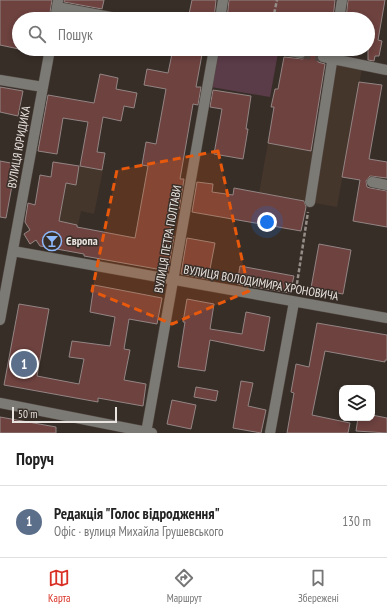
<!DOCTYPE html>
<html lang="uk">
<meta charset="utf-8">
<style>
:root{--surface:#fff;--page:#f6f6f6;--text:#222;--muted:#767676;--line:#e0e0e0;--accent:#d93025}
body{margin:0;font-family:"PT Sans Narrow",sans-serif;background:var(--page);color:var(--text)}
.controls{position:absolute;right:12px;bottom:12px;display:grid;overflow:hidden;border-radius:8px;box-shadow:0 2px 6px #0003}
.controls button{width:36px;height:36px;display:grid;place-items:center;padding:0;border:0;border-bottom:1px solid var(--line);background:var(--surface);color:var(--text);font:20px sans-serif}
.scale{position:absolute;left:12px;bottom:10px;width:105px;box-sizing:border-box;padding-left:4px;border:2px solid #eae4e0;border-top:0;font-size:11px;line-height:14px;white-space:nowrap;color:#eae4e0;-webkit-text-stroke:3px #382e28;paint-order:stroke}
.you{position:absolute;left:267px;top:222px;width:14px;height:14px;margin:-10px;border:3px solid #fff;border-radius:50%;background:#1a73e8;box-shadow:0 0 0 6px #1a73e833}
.badge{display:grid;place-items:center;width:26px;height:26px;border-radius:50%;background:var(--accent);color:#fff;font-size:13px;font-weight:700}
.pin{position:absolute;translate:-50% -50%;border:2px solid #fff;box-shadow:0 1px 4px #0006}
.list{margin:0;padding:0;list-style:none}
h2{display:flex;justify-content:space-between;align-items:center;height:52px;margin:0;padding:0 16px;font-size:17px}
h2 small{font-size:13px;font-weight:400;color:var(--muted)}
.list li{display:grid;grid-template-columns:26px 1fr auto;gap:12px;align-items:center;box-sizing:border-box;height:72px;padding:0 16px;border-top:1px solid var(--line)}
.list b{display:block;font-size:15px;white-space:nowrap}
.list p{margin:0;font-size:13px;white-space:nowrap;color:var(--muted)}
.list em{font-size:13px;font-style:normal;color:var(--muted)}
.icon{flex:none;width:22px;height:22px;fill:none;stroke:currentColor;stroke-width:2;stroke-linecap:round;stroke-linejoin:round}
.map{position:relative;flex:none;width:387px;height:433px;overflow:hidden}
.search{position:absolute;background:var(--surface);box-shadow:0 2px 6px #0003;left:12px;right:12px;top:12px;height:44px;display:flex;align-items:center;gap:10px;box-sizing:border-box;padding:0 14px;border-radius:22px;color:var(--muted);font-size:15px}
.sheet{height:124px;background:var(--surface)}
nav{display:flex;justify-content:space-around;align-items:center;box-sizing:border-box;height:56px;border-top:1px solid var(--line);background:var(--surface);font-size:11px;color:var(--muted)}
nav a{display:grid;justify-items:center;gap:2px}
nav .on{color:var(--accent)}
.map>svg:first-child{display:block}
.built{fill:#45362c}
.green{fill:#5a3b48}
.building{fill:#6d423f;stroke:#938584}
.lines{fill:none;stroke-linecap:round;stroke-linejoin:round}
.minor-tunnel{stroke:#534944;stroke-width:10;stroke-dasharray:10 5;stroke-linecap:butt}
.minor-casing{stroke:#544b45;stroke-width:11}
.path{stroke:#958d88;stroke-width:2.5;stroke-dasharray:4 2;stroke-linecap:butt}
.minor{stroke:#7c7a75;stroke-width:10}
.marked{fill:#e8590c;fill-opacity:0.2;stroke:#e8590c;stroke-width:3;stroke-dasharray:8 5;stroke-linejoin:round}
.labels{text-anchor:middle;stroke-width:3;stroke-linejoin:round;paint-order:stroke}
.street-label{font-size:12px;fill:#eae4e0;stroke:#382e28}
.poi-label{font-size:12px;font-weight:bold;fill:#eae4e0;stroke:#382e28;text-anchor:start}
</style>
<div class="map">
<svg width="387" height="433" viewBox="0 0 387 433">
<rect width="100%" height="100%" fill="#382e28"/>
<path class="built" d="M331 62 362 68 337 207 259 193 268 143 314 151Z
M53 161 103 170 94 214 81 211 72 252 39 246 36 241 30 245 23 234 29 230 25 224 29 203 35 204 40 175 51 177Z"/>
<path class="green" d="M218 49H257L278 53 270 97 211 87Z"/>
<path class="building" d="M0 0H52L49 19H19V49L0 45Z
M64 0H104L102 9 64 2Z
M192 0H216L214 19H188Z
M229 0H335L333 19H227Z
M348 0H385L378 40 382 41 379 56H375L374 61 368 60V19H346Z
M62 15 86 19H62Z
M173 49H203L196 87H201L198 105 193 104 180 179H184L179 209H174L169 235 174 236 168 271 84 256V254L40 246 36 240 30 244 24 234 30 230 25 222 28 203 35 205 40 175 51 177 53 162 79 166 76 185 66 183 59 221 77 225V227L135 238 148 166 142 165 146 142 156 144 166 89 144 85 147 69 168 73Z
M306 49H327V51H321L317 56 318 62 325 64 311 151 268 143 274 107H271L275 89H278L284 57 303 59 307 54Z
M100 74 118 78 116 89 137 93 134 108 124 106 121 121 103 117 97 152 105 153 102 170 80 166 88 122 63 118 57 154 38 151 48 95 94 103Z
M359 82 382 85 369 159 387 162V178L370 176 366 181 367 187 370 188 387 191V227L353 221 360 180 342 177Z
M0 87 23 91 18 116 0 112Z
M213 90 251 96 246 129H248L243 159 214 154 222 109 210 107Z
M0 161 16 164 6 218 0 217Z
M197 182 213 184 212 192 233 195 234 188 304 201 306 207 301 231 192 212Z
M187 238 215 243 208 279 181 274Z
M319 244 351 250 343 294 311 288Z
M240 266 294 276 290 293 237 284Z
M94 285 162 298 157 324 129 319 124 349 130 350 124 380 146 384 143 406 98 398V402L4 385 19 304 49 309 37 376 79 384 84 359 69 357 72 341 110 346 115 317 90 312Z
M187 299 214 304 210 329 242 334 246 312 270 317 264 351 210 340 205 371 178 367 185 322H183Z
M317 323 387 335V360H385V362L325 351 312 415 350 423 348 433H287L294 393 291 392 296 364 309 367Z
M241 381 253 383 248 406 266 410 261 433 233 428Z
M196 387 218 391 216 401 194 397Z
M172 400 196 405 191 429 167 424Z
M372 415 387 418V433L356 431 358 418H372Z
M0 417 56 427V433H0Z"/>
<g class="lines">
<path class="minor-tunnel" d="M301 53 323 57"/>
<g class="minor-casing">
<path id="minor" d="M57 7 121 19
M55 19 58 1
M220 19 223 0
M339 19 342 0
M278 49 301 53
M323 57 387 70
M0 80 43 87
M372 182 387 185
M310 202 334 49
M13 251 387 318
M0 320 50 49
M0 403 152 433
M146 433 214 49
M270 433 294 302"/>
</g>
<path class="path" d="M273 19 277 0
M296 290 308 212"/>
<use href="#minor" class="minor"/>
</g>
<path class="marked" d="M218 151 249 291 172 324 92 291 117 170Z"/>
<defs>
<g id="bar-ring" transform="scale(1)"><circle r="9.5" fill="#382e28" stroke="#8eb9fc" stroke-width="1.5"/><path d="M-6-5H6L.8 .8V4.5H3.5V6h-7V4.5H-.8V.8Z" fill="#8eb9fc"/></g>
</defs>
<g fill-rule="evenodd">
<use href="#bar-ring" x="52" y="241"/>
</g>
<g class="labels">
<g class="street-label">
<text transform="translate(19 147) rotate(-80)" y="4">ВУЛИЦЯ ЮРИДИКА</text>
<text transform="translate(168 239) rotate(-80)" y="4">ВУЛИЦЯ ПЕТРА ПОЛТАВИ</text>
<text transform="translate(261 283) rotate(10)" y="4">ВУЛИЦЯ ВОЛОДИМИРА ХРОНОВИЧА</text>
</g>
<g class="poi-label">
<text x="66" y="245">Європа</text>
</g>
</g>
</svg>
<div class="controls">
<button><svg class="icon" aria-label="layers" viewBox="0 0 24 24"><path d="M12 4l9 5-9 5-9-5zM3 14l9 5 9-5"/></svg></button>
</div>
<div class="scale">50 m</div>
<div class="you"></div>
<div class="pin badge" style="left:24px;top:364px;background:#5c6f8a">1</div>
<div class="search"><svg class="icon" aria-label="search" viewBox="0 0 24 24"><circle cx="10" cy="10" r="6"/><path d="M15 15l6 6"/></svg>Пошук</div>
</div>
<section class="sheet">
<h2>Поруч<small></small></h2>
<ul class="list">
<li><span class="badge" style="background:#5c6f8a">1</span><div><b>Редакція &quot;Голос відродження&quot;</b><p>Офіс · вулиця Михайла Грушевського</p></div><em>130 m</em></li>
</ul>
</section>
<nav>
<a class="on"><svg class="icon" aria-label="map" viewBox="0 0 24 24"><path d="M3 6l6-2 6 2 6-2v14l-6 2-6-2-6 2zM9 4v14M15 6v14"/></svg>Карта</a>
<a><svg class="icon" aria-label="directions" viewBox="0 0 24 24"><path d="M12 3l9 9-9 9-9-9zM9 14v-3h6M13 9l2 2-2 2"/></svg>Маршрут</a>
<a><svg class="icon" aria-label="saved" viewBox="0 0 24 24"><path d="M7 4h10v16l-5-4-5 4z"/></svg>Збережені</a>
</nav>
